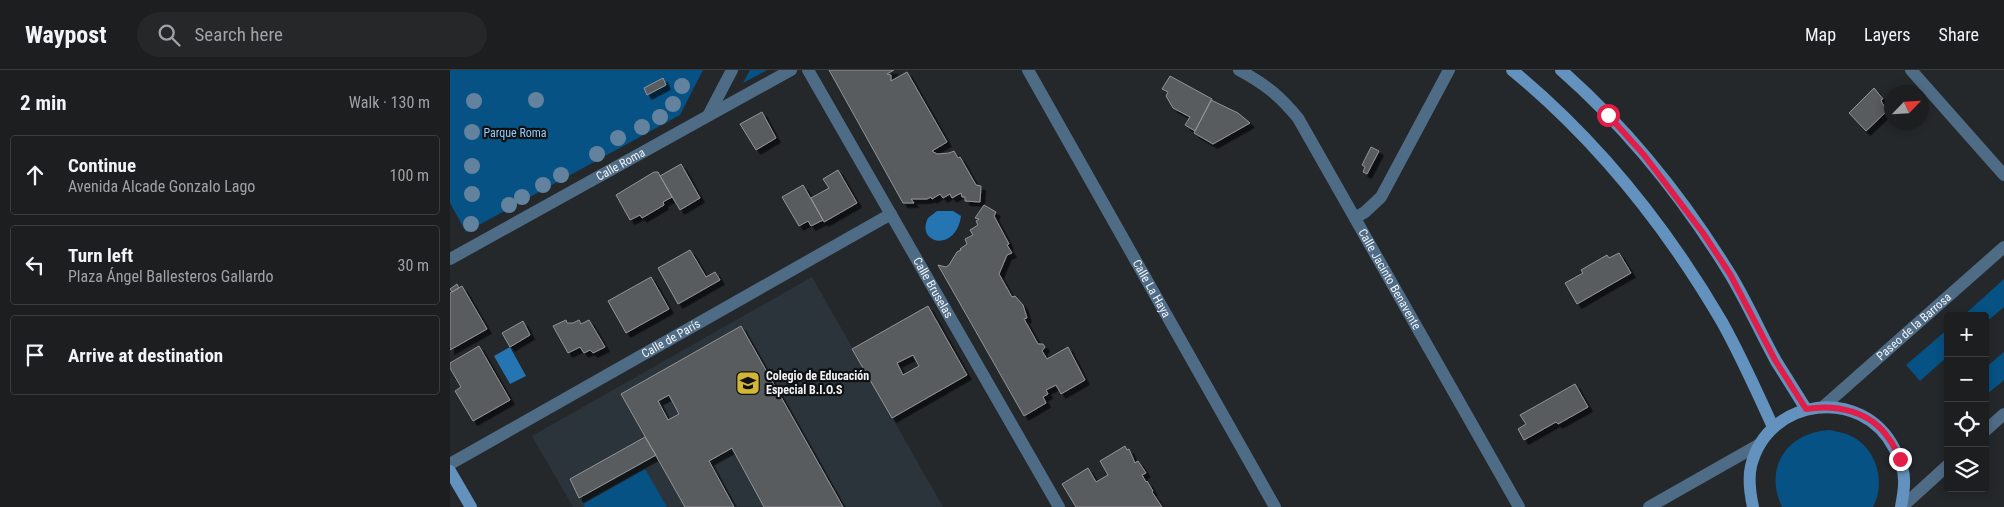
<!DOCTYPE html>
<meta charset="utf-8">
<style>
:root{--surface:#1c1e20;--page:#252729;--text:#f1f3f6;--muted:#a0a2a5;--line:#3a3c3e}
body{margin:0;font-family:"Roboto Condensed",sans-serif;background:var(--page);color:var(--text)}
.controls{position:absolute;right:15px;bottom:15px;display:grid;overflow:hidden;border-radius:5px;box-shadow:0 2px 8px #0003}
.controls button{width:45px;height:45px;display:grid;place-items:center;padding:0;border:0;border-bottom:1px solid var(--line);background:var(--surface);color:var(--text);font:25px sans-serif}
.compass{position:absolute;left:1434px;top:15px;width:45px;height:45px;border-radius:50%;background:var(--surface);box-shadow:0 2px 8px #0003;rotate:65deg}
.stop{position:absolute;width:15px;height:15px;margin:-11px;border:4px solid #e11d48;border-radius:50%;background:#fff}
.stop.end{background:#e11d48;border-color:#fff;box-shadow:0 1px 5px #0008}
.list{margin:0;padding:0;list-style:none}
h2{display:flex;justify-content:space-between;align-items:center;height:65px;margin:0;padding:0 20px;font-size:21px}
h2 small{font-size:16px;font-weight:400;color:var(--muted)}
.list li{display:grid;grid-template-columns:32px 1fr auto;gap:15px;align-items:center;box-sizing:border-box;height:80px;margin:0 10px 10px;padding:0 10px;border:1px solid var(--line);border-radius:5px}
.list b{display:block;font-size:19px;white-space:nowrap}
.list p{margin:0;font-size:16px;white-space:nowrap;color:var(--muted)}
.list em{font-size:16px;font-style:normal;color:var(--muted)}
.icon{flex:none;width:28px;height:28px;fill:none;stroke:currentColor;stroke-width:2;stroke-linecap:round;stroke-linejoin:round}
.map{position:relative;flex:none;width:1554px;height:437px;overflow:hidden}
header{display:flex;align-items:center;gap:30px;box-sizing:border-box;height:70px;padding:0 25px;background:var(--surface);border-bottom:1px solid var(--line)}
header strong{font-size:24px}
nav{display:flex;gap:28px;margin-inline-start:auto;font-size:18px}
.search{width:350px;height:45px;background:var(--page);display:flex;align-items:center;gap:12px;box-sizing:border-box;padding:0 18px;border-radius:28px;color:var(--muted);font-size:19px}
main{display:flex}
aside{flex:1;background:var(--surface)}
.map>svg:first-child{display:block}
.built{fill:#2c343b}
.green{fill:#065284}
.water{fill:#2675b3}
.building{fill:#585b5f;stroke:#909498;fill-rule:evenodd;filter:url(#shadow)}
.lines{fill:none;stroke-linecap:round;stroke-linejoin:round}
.street{stroke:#4f6c87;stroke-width:12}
.secondary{stroke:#6292bd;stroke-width:12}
.tree{fill:#62829e}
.route{stroke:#e11d48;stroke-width:6}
.labels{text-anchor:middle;stroke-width:4.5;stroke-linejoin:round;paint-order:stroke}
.park-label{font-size:12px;fill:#94cbfd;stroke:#0f1112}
.street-label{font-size:12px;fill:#f1f3f6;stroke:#0f1112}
.poi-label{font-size:12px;font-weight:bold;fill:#f1f3f6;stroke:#0f1112;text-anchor:start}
</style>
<header>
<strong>Waypost</strong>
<div class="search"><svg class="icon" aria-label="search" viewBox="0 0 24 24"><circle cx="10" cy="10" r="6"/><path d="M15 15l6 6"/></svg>Search here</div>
<nav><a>Map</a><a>Layers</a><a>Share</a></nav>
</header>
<main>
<aside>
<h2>2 min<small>Walk · 130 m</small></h2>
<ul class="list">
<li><svg class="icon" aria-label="ahead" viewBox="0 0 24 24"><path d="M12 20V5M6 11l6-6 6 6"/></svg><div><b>Continue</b><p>Avenida Alcade Gonzalo Lago</p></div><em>100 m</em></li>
<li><svg class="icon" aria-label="left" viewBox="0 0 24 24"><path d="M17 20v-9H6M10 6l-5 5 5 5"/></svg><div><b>Turn left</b><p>Plaza Ángel Ballesteros Gallardo</p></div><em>30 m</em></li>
<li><svg class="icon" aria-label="arrive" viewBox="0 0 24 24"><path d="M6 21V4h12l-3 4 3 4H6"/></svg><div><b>Arrive at destination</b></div></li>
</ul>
</aside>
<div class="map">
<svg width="1554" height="437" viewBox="0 0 1554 437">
<defs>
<filter id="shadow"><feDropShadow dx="4.5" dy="4.5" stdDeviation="0" flood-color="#0009"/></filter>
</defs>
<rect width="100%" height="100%" fill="#25282b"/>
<path class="built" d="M362 207 493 437H123L82 366Z"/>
<path class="green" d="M0 0H253L230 45 16 162 0 133Z
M300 0H317L293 13Z
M1554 209V237L1535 253V246H1513Z
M1498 259V286L1470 311 1456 295Z
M1554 282V310L1535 326V298Z
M1380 360C1388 362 1396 363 1403 367 1427 380 1436 413 1423 437H1332C1313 397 1338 362 1380 360Z
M195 399 217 437H135L133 434Z"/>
<path class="water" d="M487 141H503L511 146C506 183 465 174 478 148Z
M60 277 76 306 60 314 44 286Z"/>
<path class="building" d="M379 0H444L437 4 441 5V11L457 2 497 72 482 81 487 84 499 83 504 81 508 88 510 87 526 115 531 116 530 132 515 131V127H512L511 123 502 128 500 124 493 128 490 124 482 129 481 127 477 129H461L464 133H453Z
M720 6 762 29 745 61 735 55 740 47 723 38 716 26 718 22 712 19Z
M213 8 216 15 197 25 194 18Z
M1424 18 1433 29 1431 30 1432 33 1438 40 1416 61 1399 43Z
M761 30 788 43 800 53 763 74 744 63Z
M312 42 326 68 306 80 290 54Z
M921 77 929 81 917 104 913 102 915 97 912 95Z
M231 94 250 128 230 140 210 106Z
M388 100 407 133 374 152 361 128 379 118 373 109Z
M204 102H208L222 127 213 132 214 135 192 148 190 145 180 150 166 125Z
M353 115 373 150 361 156 358 151 349 156 332 127Z
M534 135 546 142 544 146 559 174 557 175 562 183 557 185 549 204 562 227 565 226 573 235 577 248 574 249 588 274H593L595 277 592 281 597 289 618 277 635 310 611 324 606 315 596 320 598 324 593 327 596 333 574 346 488 195 496 197 499 195 507 182 511 180 510 179 517 174 515 169 523 165 520 160 528 155 526 151 529 149 525 148Z
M240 180 256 207 265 202 270 210 228 234 208 198Z
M1169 183 1181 203 1127 234 1115 213 1133 203 1131 200 1157 185 1159 188Z
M201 207 219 239 176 263 158 231Z
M7 214 9 218 2 222 0 219Z
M12 216 37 259 0 280V223Z
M478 236 517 305 442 348 402 279ZM463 285 469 296 453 305 447 293Z
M116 250 117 253H123L129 250 131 254 139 250 155 277 143 283 140 280 134 283 130 277 118 283 103 256Z
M73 251 80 265 60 277 52 263Z
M291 256 393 437H314L282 378 259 391 284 437H235L171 324ZM219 325 229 344 218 350 208 331Z
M29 276 60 330 23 351 5 321 11 317 0 298V293Z
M1125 314 1138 337 1108 354 1106 352 1074 370 1068 359 1076 354 1070 345Z
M195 367 206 385 129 428 120 409Z
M675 376 677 380 679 379 685 393 688 391 696 403 692 405 696 412 697 411 703 421 702 422 712 437H626L612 414 638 398 646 412 658 405 650 391Z"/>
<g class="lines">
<g class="street">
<path id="s1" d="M358 0 609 437"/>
<path id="s2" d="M578 0 825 437"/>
<path id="s3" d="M789 0C815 14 829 25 848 48L1069 437"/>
<path d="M1461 0 1554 105"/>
<path d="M259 44 282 0"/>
<path d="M905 148 915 142 931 127 999 0"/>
<path id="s4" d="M0 189 341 0"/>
<path id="s5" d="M1374 336 1554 177"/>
<path d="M1535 361 1554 344"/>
<path id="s6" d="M0 394 441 144"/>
<path d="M1199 437 1310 374"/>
<path d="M1452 437 1498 395"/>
</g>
<path class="secondary" d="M1062 0C1147 70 1216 156 1272 252 1291 286 1307 322 1323 357
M1111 0C1177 58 1234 129 1280 204 1297 232 1310 262 1326 291 1336 307 1346 323 1356 339
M0 401 21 437
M1303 437C1300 423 1298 409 1301 396 1318 327 1412 316 1444 378 1450 389 1455 402 1454 414 1454 422 1452 430 1451 437"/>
</g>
<g class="tree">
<circle cx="232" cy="16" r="8"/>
<circle cx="86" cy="30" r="8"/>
<circle cx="24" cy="31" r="8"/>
<circle cx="223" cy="34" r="8"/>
<circle cx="210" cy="47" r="8"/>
<circle cx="192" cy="57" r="8"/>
<circle cx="22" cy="62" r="8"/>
<circle cx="168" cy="68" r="8"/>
<circle cx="147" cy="84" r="8"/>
<circle cx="22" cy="96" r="8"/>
<circle cx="111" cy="105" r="8"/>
<circle cx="93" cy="115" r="8"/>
<circle cx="22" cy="124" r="8"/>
<circle cx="72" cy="127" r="8"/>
<circle cx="59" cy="135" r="8"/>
<circle cx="21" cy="154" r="8"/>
</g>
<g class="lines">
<path class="route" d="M1158 45 1194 85 1253 163 1280 204 1325 290 1356 339C1386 334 1421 341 1439 369 1444 375 1447 383 1450 389"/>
</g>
<defs>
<g id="school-square" transform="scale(1.25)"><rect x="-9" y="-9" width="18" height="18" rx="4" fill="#d2b635" stroke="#0f1112"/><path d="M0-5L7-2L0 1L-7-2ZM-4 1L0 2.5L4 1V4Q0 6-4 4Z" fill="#111"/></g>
</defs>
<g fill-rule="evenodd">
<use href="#school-square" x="298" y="313"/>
</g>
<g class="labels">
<g class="park-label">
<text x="65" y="67">Parque Roma</text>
</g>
<g class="street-label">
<text dy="4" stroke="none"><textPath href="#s4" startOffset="195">Calle Roma</textPath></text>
<text dy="4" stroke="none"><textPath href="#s3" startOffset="262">Calle Jacinto Benavente</textPath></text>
<text dy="4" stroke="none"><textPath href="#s1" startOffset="251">Calle Bruselas</textPath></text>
<text dy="4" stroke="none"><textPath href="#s2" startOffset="251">Calle La Haya</textPath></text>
<text dy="4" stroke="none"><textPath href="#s5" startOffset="120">Paseo de la Barrosa</textPath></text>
<text dy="4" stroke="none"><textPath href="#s6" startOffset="254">Calle de París</textPath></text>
</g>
<g class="poi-label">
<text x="316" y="310">Colegio de Educación<tspan x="316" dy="14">Especial B.I.O.S</tspan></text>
</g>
</g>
</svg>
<div class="controls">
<button>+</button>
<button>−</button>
<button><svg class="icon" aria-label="locate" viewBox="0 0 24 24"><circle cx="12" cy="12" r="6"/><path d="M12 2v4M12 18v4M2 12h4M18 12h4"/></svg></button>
<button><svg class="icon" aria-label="layers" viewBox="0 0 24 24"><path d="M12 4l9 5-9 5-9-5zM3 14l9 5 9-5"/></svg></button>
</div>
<svg class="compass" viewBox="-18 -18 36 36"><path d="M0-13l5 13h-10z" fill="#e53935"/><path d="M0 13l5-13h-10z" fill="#a0a2a5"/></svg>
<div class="stop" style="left:1158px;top:45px"></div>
<div class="stop end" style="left:1450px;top:389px"></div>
</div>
</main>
